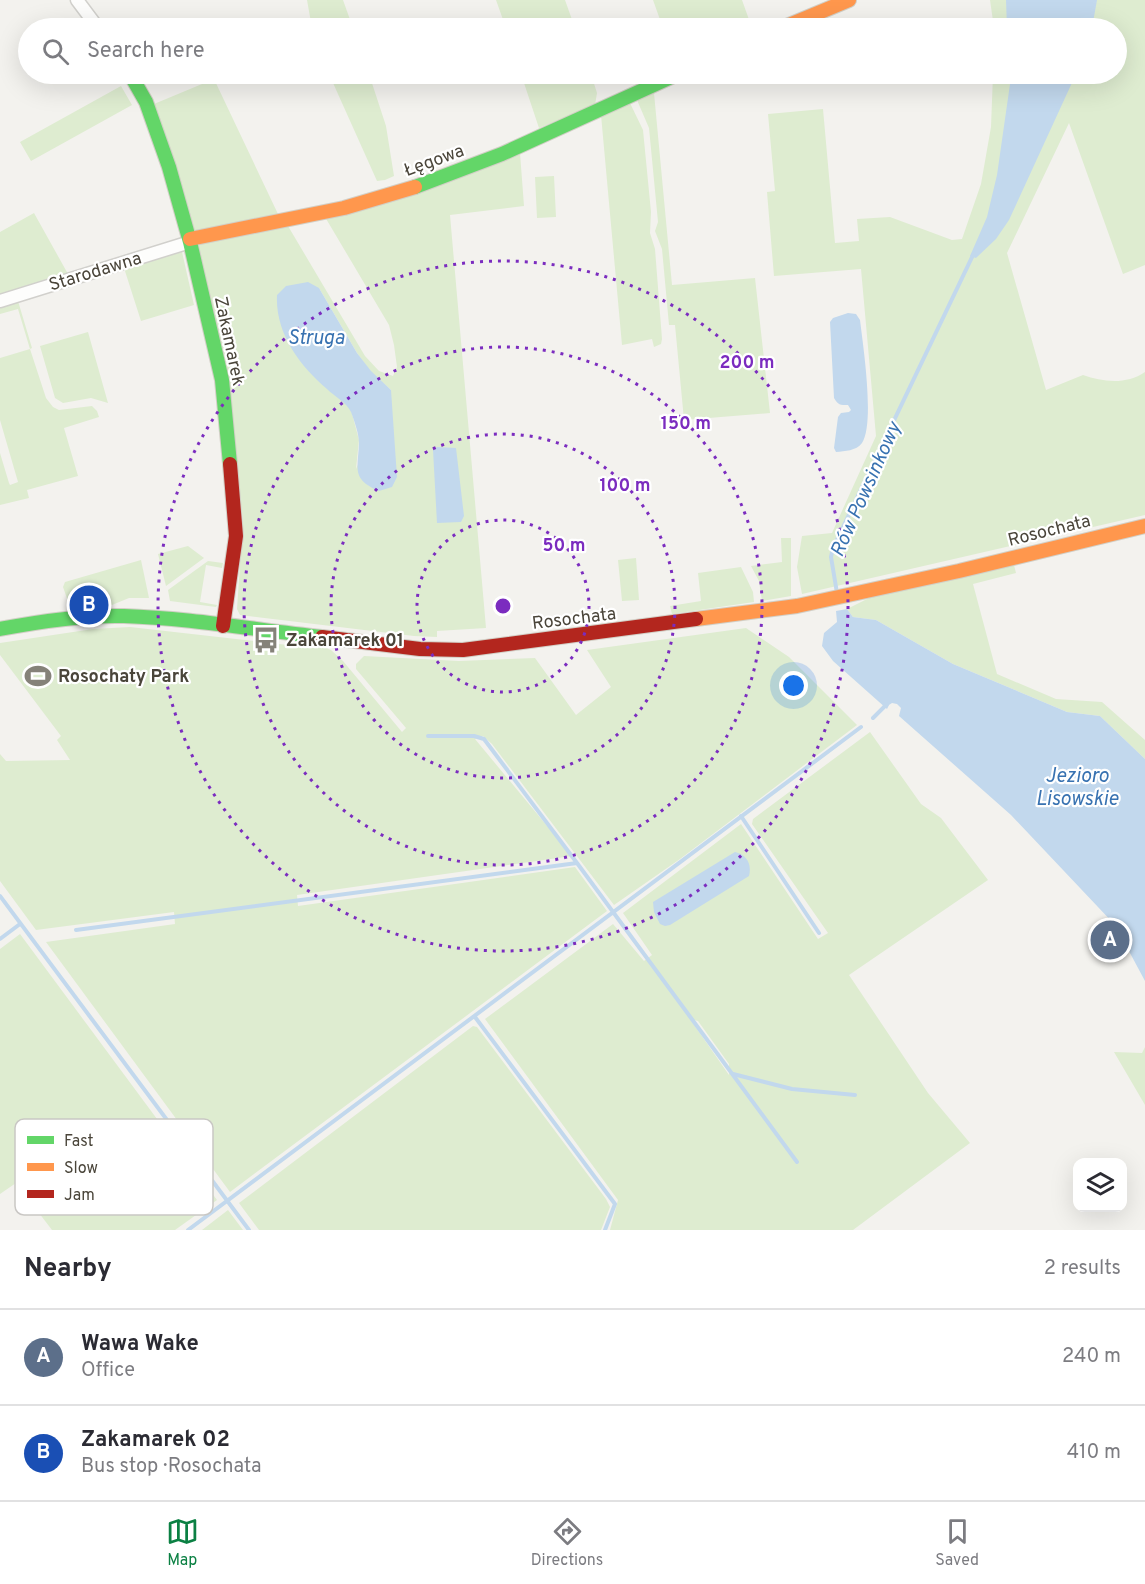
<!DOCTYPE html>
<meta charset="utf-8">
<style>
:root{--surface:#fff;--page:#f7f7f7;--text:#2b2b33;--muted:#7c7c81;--line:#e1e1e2;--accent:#0b8043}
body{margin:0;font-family:Overpass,sans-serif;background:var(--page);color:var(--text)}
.controls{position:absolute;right:18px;bottom:18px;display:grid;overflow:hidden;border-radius:12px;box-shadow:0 6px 24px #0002}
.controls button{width:54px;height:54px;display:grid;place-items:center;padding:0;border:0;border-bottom:2px solid var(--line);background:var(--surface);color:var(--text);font:30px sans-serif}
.you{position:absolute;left:794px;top:686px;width:21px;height:21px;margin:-15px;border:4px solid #fff;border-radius:50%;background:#1a73e8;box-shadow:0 0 0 9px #1a73e833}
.badge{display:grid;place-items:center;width:39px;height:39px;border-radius:50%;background:var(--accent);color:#fff;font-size:20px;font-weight:700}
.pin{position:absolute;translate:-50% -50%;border:3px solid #fff;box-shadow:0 2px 6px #0006}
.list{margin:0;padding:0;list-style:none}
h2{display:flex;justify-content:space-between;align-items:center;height:78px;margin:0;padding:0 24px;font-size:26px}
h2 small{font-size:20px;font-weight:400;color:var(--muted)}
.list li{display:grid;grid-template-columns:39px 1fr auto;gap:18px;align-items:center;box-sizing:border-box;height:96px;padding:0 24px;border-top:2px solid var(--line)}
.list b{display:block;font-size:22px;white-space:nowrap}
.list p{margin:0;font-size:20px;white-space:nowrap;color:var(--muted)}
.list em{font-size:20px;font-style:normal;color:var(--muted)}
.icon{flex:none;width:33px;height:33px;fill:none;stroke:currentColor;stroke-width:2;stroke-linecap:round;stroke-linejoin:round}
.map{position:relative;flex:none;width:1145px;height:1230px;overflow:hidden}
.search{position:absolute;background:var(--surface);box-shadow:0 6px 24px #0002;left:18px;right:18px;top:18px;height:66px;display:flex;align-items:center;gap:15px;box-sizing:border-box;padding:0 21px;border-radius:33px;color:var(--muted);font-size:22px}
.sheet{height:270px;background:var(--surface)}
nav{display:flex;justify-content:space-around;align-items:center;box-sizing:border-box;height:84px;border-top:2px solid var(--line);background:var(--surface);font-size:16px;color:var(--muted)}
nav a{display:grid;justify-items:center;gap:3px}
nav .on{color:var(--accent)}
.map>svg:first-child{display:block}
.green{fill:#deecd0;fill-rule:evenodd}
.water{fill:#c2d8ed}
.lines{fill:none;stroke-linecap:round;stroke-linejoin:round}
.stream{stroke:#c2d8ed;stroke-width:4}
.street-casing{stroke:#d1d0cc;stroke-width:15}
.fast-casing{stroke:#d2cfc6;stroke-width:16}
.slow-casing{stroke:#d2cfc6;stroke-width:16}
.jam-casing{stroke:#d2cfc6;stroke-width:16}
.street{stroke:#fdfdfc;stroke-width:12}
.fast{stroke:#63d668;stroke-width:14}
.slow{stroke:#ff974d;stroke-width:14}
.jam{stroke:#b3261e;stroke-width:14}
.ring{fill:none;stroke:#7b2cbf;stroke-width:3;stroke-dasharray:3 6}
.labels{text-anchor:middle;stroke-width:4.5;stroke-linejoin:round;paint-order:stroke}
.street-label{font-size:18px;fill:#4a453a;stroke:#fff}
.poi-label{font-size:18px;font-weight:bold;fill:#4a453a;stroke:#fff;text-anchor:start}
.water-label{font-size:20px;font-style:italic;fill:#3872b1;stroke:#fff}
.key{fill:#fff;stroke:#c9c7c4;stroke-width:1.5}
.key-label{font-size:16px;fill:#4a453a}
.centre{fill:#7b2cbf;stroke:#fff;stroke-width:3}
.ring-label{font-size:18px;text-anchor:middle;font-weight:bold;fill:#7b2cbf;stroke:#fff;stroke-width:4.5;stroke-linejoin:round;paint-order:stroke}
</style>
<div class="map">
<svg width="1145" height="1230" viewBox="0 0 1145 1230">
<rect width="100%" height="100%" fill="#f3f2ee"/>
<path class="green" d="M307 0H343L353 28H312Z
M496 0H565L575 28H506Z
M653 0H742L752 28H663Z
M990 0H1145V265L1123 274 1069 123 1007 253 1046 390 1083 375C1103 382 1126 385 1145 372V515L802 594 797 567 802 536 832 533 876 436 861 269 774 276 767 192 775 191 768 114 823 109 835 243 859 241 857 219 890 217 952 240 962 239 981 184 991 127 993 74H1116V28H994Z
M329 74H369L386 126 394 176 385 180 377 181Z
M521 74H591L597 93 595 105 539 128Z
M214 79 278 214 194 233 154 104Z
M121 86 132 105 31 161 20 142Z
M654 93 672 285 755 278 770 413 684 420 675 325H669L662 249 655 231 658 222 649 128 637 100Z
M630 103 643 130 651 212 650 233 655 249 662 339 661 344 654 347 652 339 622 345 601 115Z
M520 153 524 206 450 215 486 628 437 631V637L414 636 240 615 237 609 243 520 224 366 195 245 288 226 365 356 379 371 393 376 397 367 394 345 389 325 325 217ZM319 288 357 353 370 371 391 390 356 469 359 440Z
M554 176 556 217 537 218 535 177Z
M34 213 68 274 0 295V232Z
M182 252 194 305 141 321 124 268Z
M18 301 32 348 30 349 46 398 53 407 59 410 92 406 97 411 99 417 64 428 78 476 27 490 29 498 0 505V453L9 483 10 485 18 482 0 420V358L30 349 18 309 0 314V306Z
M88 332 108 403 91 398 63 403 55 398 40 346Z
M781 538H791V596L762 601 759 581 751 566 782 562Z
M188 546 204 558 166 586 158 554Z
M636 558 639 600 622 601 618 560Z
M141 560 149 598H129L112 605H96L95 602 84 603 83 606 73 607 69 604 63 587 65 582Z
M208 561 223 563 222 568 206 565 200 602 217 605 216 607 170 601 168 590Z
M1014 565 1016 573 973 584 997 674 1056 699 1102 702 1145 740V759L1100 716 1067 712 953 664 876 620 853 617 847 609 869 598Z
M741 567 753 592 754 602 672 614 670 606 701 601 698 573Z
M130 627 288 645 289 641 318 645 331 650 343 661 402 732 406 728 356 669V664L364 656 459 661 535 658 576 715 611 687 587 650 746 628 789 657 857 725 680 859 614 905 492 744 483 736 475 739 572 856 297 895 298 906 575 867 607 911 230 1192 46 942 175 924 174 912 36 930 0 881V754L6 761 70 760 57 740 61 736 0 655V643L93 629Z
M870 732 921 804 941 818 988 880 849 975 928 1093 970 1143 853 1230H610L618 1200 485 1019 613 924 644 961 652 955 623 913 741 824 818 939 828 933 752 824 753 819ZM690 1019 698 1021 729 1064V1075Z
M20 934 217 1200 175 1230H52L16 1183 0 1194V949Z
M473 1026 477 1027 606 1199 610 1207 601 1230H259L239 1203Z
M1145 1047V1105L1114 1052 1142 1053Z
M228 1210 243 1230H202Z"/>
<path class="water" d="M1006 0H1097L1092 28H1007Z
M1009 74H1076L1009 220 996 239 976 258 970 256 987 217 997 175 1010 84Z
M308 282 319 288 357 353 371 371 391 390 397 477 392 487 379 491C351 479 358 469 359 443 359 434 354 420 351 412 347 403 334 396 327 389 300 366 275 333 277 295L286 286Z
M848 313 856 314 860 320C863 345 875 423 862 443 856 451 845 451 836 452L834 448 838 417 841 413 849 412 851 410 848 405C840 405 838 405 834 398L830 322 833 318Z
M437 447 456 448 464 516 461 522 437 523 433 450Z
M847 609 853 617 876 620 953 664 1067 712 1100 716 1145 759V981L1115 925 1011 815 899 716 901 708 897 704 892 703 889 705 887 709 833 661 822 646 824 633 837 622 836 611Z
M735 852C747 855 752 864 749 876L670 925 665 926 660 924 654 912 653 902Z"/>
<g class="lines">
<path class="stream" d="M837 593 831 557 833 548 974 253
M873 718 887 704
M428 736H474L484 739 577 863
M741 816 819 933
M0 896 249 1230
M76 930 577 863 797 1162
M0 939 20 924
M475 1017 615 1204 605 1230
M733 1074 792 1089 855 1095
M188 1230 861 727"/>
<g class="street-casing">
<path id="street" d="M77 0 98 28
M0 301 190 242"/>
</g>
<g class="fast-casing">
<path id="fast" d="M130 74 146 102 169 167 190 242 222 380 230 464
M415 187 502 154 678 74
M0 629C41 621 82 615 124 616 190 618 256 630 322 637"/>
</g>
<g class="slow-casing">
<path id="slow" d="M782 28 849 0
M190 239 344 208 415 187
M696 619 797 606 959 571 1145 526"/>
</g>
<g class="jam-casing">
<path id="jam" d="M223 626 236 536 230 464
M322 637 420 649 463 650 696 619"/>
</g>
<use href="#street" class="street"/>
<use href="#fast" class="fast"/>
<use href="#slow" class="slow"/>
<use href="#jam" class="jam"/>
</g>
<g class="ring">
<circle cx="503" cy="606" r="86"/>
<circle cx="503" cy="606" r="172"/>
<circle cx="503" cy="606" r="259"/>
<circle cx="503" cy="606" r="345"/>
</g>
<defs>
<g id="bus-bare" transform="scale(2.07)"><path d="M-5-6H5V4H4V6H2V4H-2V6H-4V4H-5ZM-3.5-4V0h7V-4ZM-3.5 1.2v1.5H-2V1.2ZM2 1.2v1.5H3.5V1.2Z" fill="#858279" stroke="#fff" stroke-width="2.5" paint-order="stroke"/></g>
<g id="stadium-bare" transform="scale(2.07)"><path d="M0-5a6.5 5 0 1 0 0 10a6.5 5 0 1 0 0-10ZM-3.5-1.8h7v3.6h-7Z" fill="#858279" stroke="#fff" stroke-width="2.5" paint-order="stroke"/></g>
</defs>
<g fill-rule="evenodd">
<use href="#bus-bare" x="266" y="640"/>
<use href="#stadium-bare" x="38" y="676"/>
</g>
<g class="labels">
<g class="street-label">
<text transform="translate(434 160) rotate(-20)" y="6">Łęgowa</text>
<text transform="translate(95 271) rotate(-17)" y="6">Starodawna</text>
<text transform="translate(230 341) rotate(78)" y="6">Zakamarek</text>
<text transform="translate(1049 530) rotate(-14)" y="6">Rosochata</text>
<text transform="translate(574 618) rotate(-7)" y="6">Rosochata</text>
</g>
<g class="poi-label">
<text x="286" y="646">Zakamarek 01</text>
<text x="58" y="682">Rosochaty Park</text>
</g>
<g class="water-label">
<text x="316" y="344">Struga</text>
<text transform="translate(865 489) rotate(-66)" y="7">Rów Powsinkowy</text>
<text x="1077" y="782">Jezioro<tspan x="1077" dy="23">Lisowskie</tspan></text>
</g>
</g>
<rect x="15" y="1119" width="198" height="96" rx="9" class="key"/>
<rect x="27" y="1136" width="27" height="8" fill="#63d668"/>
<rect x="27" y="1163" width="27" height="8" fill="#ff974d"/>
<rect x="27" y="1190" width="27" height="8" fill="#b3261e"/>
<g class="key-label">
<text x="64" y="1146">Fast</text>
<text x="64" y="1173">Slow</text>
<text x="64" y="1200">Jam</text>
</g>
<circle cx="503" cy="606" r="9" class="centre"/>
<g class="ring-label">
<text x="747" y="368">200 m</text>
<text x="686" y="429">150 m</text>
<text x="625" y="491">100 m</text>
<text x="564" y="551">50 m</text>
</g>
</svg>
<div class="controls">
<button><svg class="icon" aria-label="layers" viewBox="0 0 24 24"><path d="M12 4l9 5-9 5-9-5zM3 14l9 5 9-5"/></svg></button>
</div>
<div class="you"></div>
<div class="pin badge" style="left:1110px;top:940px;background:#5c6f8a">A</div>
<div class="pin badge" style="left:89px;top:605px;background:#1a4fb4">B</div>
<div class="search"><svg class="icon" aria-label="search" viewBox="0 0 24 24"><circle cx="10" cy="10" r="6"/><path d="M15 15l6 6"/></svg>Search here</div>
</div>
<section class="sheet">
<h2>Nearby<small>2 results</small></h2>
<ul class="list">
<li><span class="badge" style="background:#5c6f8a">A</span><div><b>Wawa Wake</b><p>Office</p></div><em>240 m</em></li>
<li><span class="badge" style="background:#1a4fb4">B</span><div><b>Zakamarek 02</b><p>Bus stop · Rosochata</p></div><em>410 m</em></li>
</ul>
</section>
<nav>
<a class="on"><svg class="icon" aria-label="map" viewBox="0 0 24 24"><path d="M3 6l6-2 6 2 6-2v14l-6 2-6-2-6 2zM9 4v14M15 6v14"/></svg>Map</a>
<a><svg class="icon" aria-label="directions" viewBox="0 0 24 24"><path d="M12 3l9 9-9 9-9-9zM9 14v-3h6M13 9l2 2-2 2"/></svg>Directions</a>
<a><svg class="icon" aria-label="saved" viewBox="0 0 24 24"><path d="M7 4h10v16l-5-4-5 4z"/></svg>Saved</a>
</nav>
